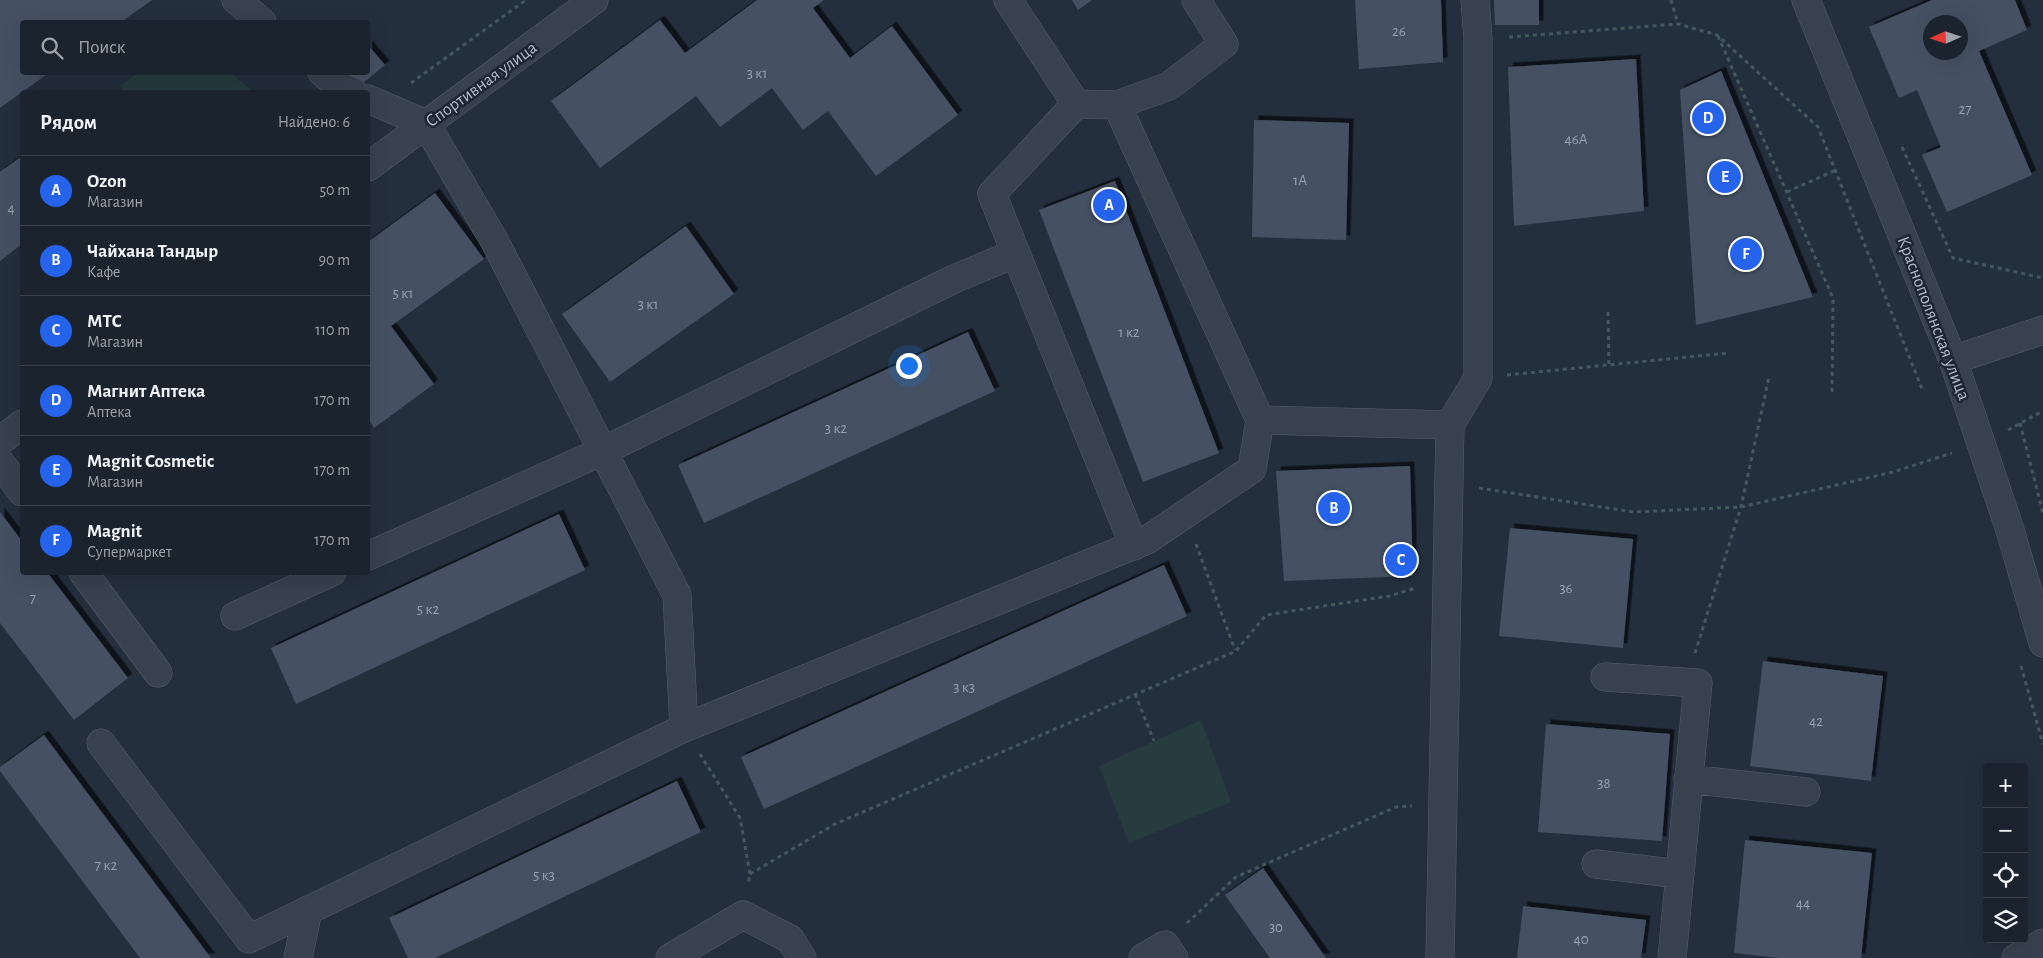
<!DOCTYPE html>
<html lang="ru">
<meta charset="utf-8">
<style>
:root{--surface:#1b232e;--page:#282f3a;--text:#f1f3f6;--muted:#a0a4aa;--line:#39404a;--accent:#2563eb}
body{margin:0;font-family:"Alegreya Sans",sans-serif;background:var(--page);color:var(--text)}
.controls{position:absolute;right:15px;bottom:15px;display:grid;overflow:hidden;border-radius:5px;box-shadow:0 5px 20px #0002}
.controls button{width:45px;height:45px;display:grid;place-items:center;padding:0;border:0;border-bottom:1px solid var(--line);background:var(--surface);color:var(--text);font:25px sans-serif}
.compass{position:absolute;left:1923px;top:15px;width:45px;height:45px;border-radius:50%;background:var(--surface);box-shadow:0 5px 20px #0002;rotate:267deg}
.you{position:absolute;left:908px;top:365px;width:18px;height:18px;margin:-12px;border:4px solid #fff;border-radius:50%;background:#1a73e8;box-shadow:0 0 0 8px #1a73e833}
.badge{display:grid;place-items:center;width:32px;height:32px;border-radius:50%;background:var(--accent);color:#fff;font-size:16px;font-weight:700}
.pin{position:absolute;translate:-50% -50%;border:2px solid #fff;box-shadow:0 1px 5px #0006}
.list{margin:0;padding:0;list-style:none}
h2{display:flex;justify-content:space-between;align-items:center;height:65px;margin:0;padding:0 20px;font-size:21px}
h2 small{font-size:16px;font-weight:400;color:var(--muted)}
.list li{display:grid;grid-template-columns:32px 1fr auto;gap:15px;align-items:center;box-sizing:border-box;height:70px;padding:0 20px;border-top:1px solid var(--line)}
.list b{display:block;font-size:19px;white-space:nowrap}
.list p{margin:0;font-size:16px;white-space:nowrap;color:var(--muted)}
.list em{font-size:16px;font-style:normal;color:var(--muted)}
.icon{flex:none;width:28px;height:28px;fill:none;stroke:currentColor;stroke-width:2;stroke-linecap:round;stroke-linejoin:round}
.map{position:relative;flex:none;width:2043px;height:958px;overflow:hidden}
.search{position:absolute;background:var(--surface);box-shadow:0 5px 20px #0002;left:20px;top:20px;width:350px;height:55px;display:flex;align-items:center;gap:12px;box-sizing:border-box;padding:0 18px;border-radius:5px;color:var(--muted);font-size:19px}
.panel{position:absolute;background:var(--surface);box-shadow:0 5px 20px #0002;left:20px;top:90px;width:350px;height:485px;border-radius:5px}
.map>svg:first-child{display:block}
.green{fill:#263c3f}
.building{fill:#455162;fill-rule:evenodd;filter:url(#shadow)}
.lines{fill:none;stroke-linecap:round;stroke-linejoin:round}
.minor-casing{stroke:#565f6c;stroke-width:29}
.path{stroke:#44595c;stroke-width:3;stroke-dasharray:4 4;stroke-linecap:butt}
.minor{stroke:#38414e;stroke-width:28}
.labels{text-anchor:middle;stroke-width:5;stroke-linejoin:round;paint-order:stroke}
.number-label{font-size:15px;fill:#98a1af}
.street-label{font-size:18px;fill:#b4bcc9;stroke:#1d2633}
</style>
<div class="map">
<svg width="2043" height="958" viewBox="0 0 2043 958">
<defs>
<filter id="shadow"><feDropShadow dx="4.5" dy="-4.5" stdDeviation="0" flood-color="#0009"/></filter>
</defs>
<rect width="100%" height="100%" fill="#242f3e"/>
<path class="green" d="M230 72 253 92H125L120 86 138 73Z
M1201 720 1231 802 1129 843 1099 766Z"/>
<path class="building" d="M0 0H152L121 22H22V72H50L0 108Z
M757 0H824L813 8 850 58 892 26 958 115 876 176 828 111 803 130 772 88 720 127 696 96 600 168 551 101 660 20 685 53Z
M1072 0H1092L1078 10Z
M1355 0H1441L1443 62 1359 69Z
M1494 0H1539V25H1495Z
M1932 0H2015L2027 30 1979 51 2032 175 1947 212 1922 155 1941 147 1917 90 1899 98 1869 27ZM1930 22H1960V52H1930Z
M368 45 385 65 358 87 346 72H368Z
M1636 59 1644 211 1514 226 1508 67Z
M1721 71 1813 297 1696 325 1680 90Z
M1254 120 1349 123 1346 240 1252 237Z
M22 156V244L0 261V172Z
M1115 181 1219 453 1143 482 1039 210Z
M435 193 484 259 391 326 434 384 374 428 368 418V242Z
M686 226 734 294 610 382 562 314Z
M968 332 995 391 704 523 678 465Z
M1410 466 1413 576 1284 581 1276 471Z
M0 512 22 541V572H47L128 678 74 720 0 623Z
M559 514 585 570 296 704 271 648Z
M1510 528 1633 539 1623 648 1499 636Z
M1164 565 1187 616 764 809 741 757Z
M1763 661 1883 676 1871 781 1750 766Z
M1546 724 1670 734 1662 841 1538 832Z
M44 735 211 958H140L0 771V767Z
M677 781 701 832 435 958H408L389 918Z
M1745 840 1872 853 1861 958H1779L1734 953Z
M1263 868 1326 958H1270L1225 895Z
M1523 906 1646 920 1641 958H1517Z"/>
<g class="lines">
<g class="minor-casing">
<path id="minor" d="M236 0 262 22
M1008 0 1076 104
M1806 0 1953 360 2010 530 2043 643
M322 72 337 85 353 92
M368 99 426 124 495 242 677 595 684 728 1147 540 1252 469 1260 420
M1117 105 1169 86 1224 44 1196 0
M368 167 594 0
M1953 360 2043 330
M0 441 22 424
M0 462 22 492
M1134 546 992 194 1076 104 1117 105 1260 420 1450 425
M368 556 603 451 954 279 1016 253
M83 572 158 673
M235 616 332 572
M1605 677 1698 683 1672 958
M101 743 249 939 684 728
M1688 779 1806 792
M1596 864 1680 874
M298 958 308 910
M670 958 743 915 790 939 802 958
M1143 958 1165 945 1174 958
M1440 958 1450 425 1478 378V39L1475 0
M2016 958 2043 943"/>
</g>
<path class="path" d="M1671 0 1678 24
M1718 36 1833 298 1832 394
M1509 37 1678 24 1717 35 1818 127 1922 389
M411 83 526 0
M1902 147 1953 258 2043 278
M1787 192 1836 170
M1608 312 1609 366
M1507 375 1728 353
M2020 423 2043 513
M2008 430 2043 411
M1479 488 1634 512 1741 507 1893 472 1952 453
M1196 544 1235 650
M1695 653 1741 507 1769 377
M2021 666 2043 744
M1135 694 1154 741
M700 754 740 818 750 874 748 885
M750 874 835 824 1236 651 1266 615 1389 596 1416 588
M1187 923 1236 877 1396 807 1412 806"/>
<use href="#minor" class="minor"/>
</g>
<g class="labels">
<g class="number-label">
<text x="1399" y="36">26</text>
<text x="757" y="78">3 к1</text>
<text x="1965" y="114">27</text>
<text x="1576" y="144">46А</text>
<text x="1300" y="185">1А</text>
<text x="11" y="213">4</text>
<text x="403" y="298">5 к1</text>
<text x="648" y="309">3 к1</text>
<text x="1129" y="337">1 к2</text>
<text x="836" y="433">3 к2</text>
<text x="1566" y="593">36</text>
<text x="33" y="603">7</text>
<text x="428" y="614">5 к2</text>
<text x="964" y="692">3 к3</text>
<text x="1816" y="726">42</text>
<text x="1604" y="788">38</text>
<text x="106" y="870">7 к2</text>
<text x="544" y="880">5 к3</text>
<text x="1803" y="908">44</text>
<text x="1276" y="932">30</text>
<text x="1581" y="944">40</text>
</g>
<g class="street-label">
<text transform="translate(481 84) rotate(-36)" y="6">Спортивная улица</text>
<text transform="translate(1934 318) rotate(69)" y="6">Краснополянская улица</text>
</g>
</g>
</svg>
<div class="controls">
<button>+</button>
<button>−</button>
<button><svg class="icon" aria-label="locate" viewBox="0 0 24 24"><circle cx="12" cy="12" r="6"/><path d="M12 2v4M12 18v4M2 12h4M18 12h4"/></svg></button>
<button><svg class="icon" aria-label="layers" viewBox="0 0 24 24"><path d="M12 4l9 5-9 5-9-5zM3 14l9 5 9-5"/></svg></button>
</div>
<svg class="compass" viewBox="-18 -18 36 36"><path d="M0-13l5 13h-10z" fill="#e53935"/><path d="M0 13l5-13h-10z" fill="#a0a4aa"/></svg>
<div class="you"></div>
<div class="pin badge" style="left:1109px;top:205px">A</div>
<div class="pin badge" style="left:1334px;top:508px">B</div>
<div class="pin badge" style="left:1401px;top:560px">C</div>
<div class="pin badge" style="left:1708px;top:118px">D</div>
<div class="pin badge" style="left:1725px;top:177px">E</div>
<div class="pin badge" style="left:1746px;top:254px">F</div>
<div class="search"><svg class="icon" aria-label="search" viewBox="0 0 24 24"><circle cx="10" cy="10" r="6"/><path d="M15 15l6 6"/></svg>Поиск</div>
<section class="panel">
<h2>Рядом<small>Найдено: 6</small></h2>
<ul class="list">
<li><span class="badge">A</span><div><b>Ozon</b><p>Магазин</p></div><em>50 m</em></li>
<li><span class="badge">B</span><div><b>Чайхана Тандыр</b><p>Кафе</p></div><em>90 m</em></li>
<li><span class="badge">C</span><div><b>МТС</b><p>Магазин</p></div><em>110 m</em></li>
<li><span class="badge">D</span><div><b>Магнит Аптека</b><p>Аптека</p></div><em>170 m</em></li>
<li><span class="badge">E</span><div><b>Magnit Cosmetic</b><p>Магазин</p></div><em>170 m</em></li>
<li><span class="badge">F</span><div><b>Magnit</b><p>Супермаркет</p></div><em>170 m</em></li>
</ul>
</section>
</div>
